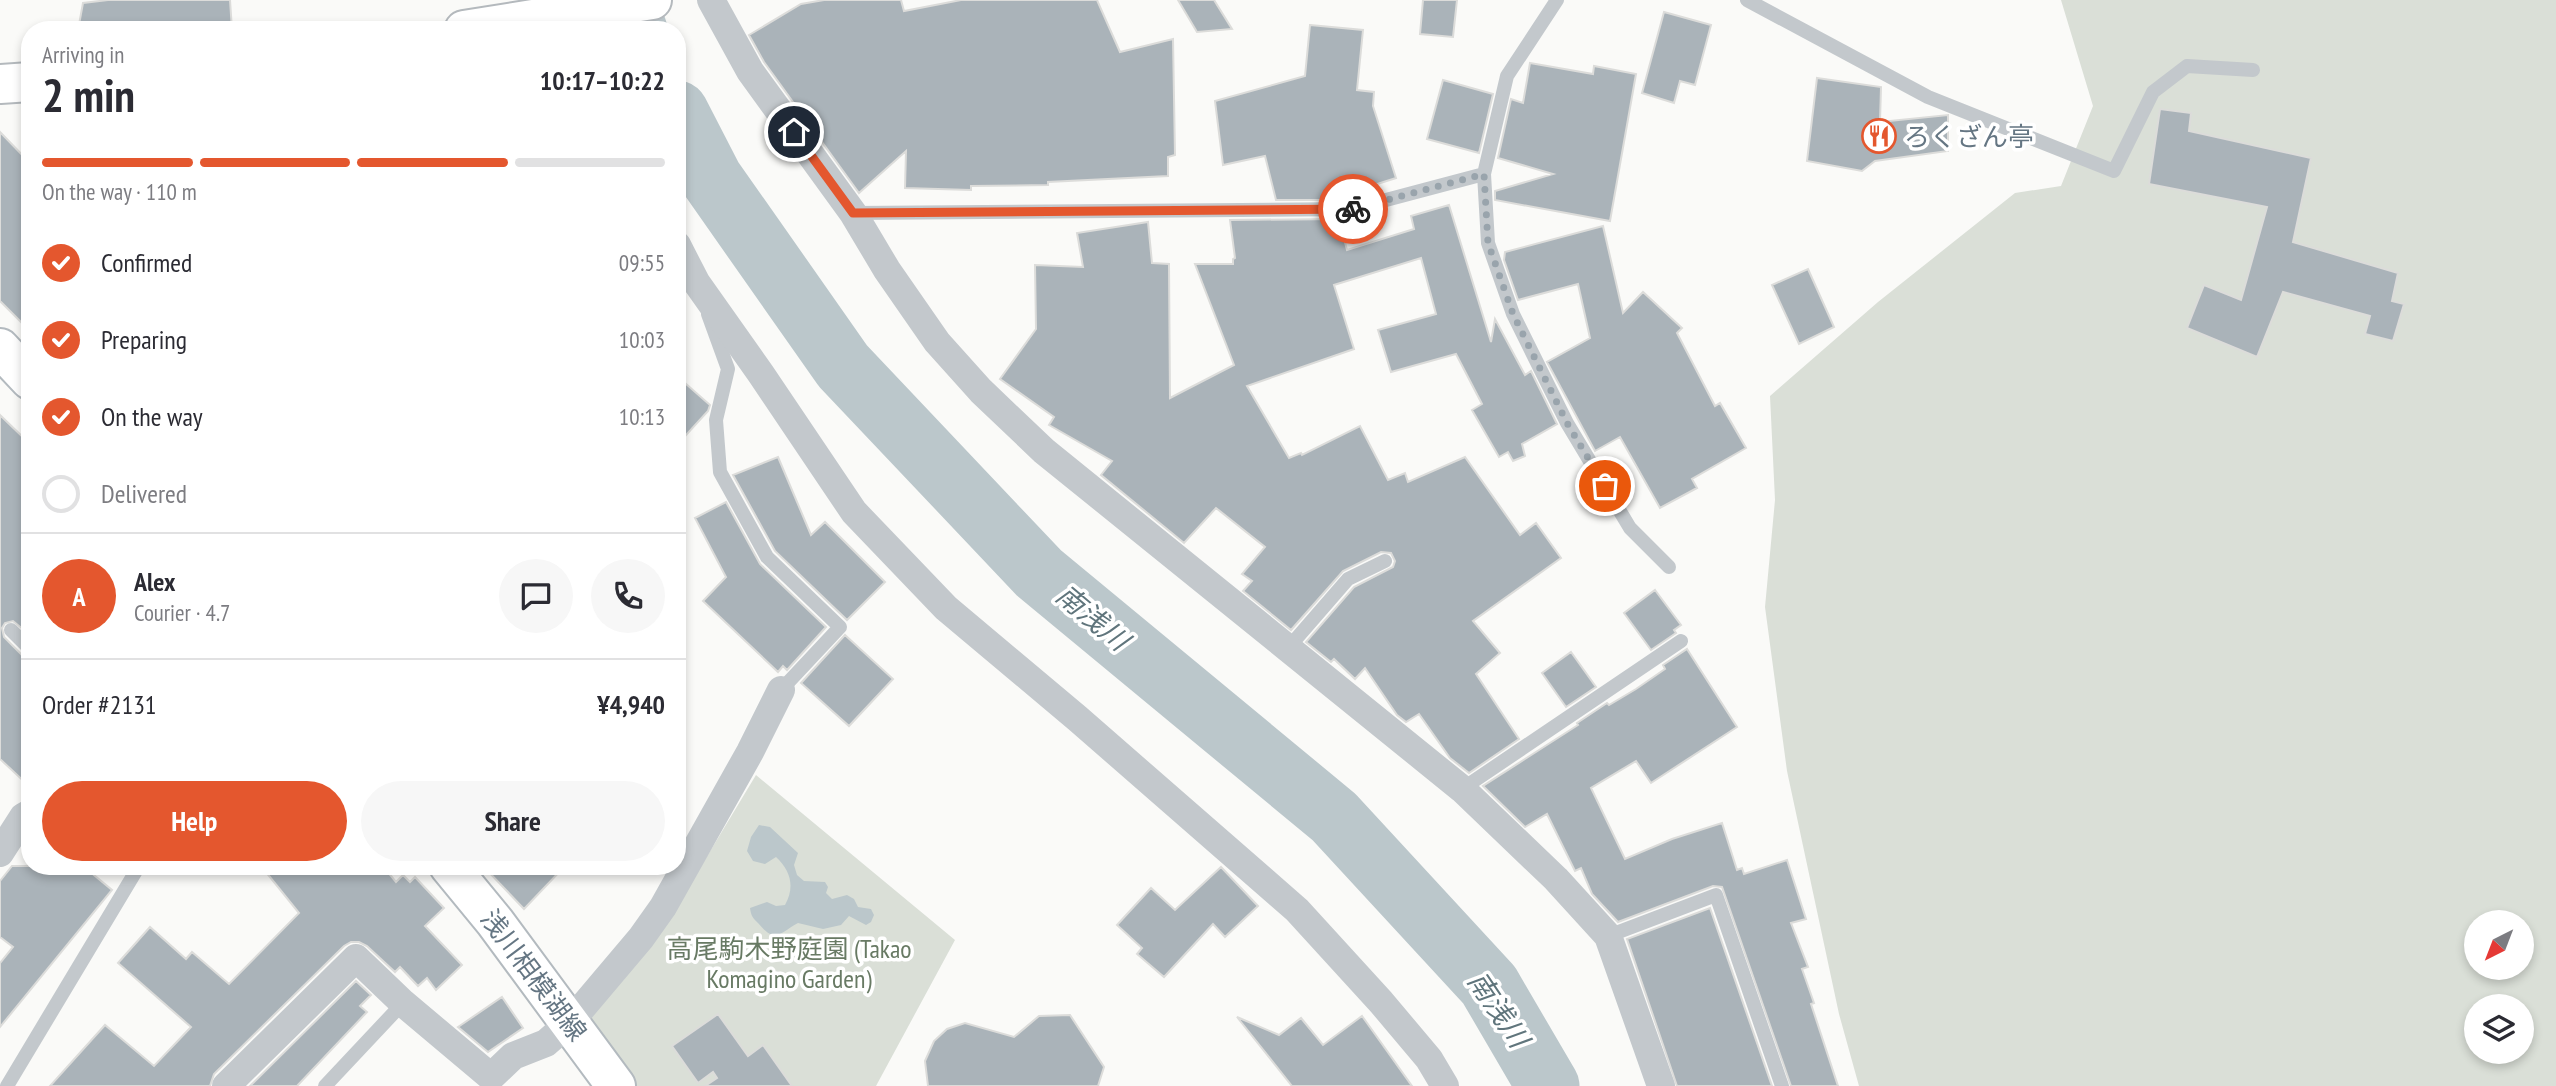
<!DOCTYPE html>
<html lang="en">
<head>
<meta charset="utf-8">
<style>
  :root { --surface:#fff; --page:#f7f7f7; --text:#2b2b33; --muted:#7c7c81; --line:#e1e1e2; --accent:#e4572e }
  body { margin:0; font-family:"PT Sans Narrow","Noto Sans JP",sans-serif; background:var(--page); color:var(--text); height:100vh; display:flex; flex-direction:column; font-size:26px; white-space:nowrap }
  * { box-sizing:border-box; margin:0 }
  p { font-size:23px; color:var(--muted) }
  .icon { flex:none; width:38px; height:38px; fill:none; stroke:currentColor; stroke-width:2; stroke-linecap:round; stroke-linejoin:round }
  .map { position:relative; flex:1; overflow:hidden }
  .details { position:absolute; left:21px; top:21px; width:665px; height:854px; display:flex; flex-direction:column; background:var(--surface); border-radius:28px; box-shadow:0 4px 10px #0003 }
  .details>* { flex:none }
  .needle { width:46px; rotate:222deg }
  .controls { position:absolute; left:2464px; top:910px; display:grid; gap:14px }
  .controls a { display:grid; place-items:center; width:70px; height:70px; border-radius:50%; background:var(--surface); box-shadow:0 4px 10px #0003; font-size:35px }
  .pin { position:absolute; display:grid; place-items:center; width:60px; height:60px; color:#fff; margin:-30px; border:4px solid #fff; border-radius:50%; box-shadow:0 2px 7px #0007 }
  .courier { position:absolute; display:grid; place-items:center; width:70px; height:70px; margin:-35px; border:5px solid #e4572e; border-radius:50%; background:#fff; color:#222; box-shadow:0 2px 9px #0007 }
  .summary em { font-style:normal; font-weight:600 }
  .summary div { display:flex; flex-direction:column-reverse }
  .summary { display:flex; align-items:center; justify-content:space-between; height:119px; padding:0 21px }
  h1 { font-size:46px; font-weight:600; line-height:52px }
  .bar { display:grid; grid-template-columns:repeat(4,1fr); gap:10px 7px; align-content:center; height:84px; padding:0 21px }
  .bar i { height:9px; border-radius:5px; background:var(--line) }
  .bar .selected { background:var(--accent) }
  .bar p { grid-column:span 4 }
  .line { display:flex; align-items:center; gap:18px; padding:0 21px; border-top:2px solid var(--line) }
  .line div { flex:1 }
  .round { display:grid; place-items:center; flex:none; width:74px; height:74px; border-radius:37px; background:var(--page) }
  ol { padding:0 21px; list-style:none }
  li { display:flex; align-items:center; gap:21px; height:77px }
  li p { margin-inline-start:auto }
  li .icon { padding:7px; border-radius:50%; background:var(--accent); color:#fff; stroke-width:4 }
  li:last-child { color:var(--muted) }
  li i { width:38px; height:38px; border:4px solid var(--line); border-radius:50% }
  .action { display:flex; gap:14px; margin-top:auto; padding:14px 21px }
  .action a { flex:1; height:80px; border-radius:42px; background:var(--accent); color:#fff; font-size:28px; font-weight:600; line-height:80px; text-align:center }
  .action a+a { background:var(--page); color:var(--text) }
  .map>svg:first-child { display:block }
  .green { fill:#dadfd7; fill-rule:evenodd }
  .water { fill:#bbc7cb }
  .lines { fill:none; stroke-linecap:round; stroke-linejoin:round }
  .river { stroke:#bbc7cb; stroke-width:63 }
  .building { fill:#aab3b9; stroke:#dcdcda; stroke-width:2 }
  .secondary-casing { stroke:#b3babf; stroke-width:42 }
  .trunk-casing { stroke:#b4b9bd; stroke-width:42 }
  .service { stroke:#c3c8cc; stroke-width:14 }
  .minor { stroke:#c3c8cc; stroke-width:28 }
  .secondary { stroke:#fff; stroke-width:38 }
  .trunk { stroke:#fff; stroke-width:38 }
  .done { stroke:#99a4ac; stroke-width:7; stroke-dasharray:0 12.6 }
  .route { stroke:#e4572e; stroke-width:9 }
  .labels { text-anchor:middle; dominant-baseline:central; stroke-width:7; stroke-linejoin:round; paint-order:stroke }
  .poi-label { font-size:26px; fill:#657683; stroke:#fff; text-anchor:start }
  .park-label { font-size:26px; fill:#687a64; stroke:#fff }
  .street-label { font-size:26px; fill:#657683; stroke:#fff }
  .water-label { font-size:28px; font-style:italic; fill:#60757c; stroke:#fff }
</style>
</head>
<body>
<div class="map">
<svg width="2556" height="1086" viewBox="0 0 2556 1086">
  <rect width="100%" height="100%" fill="#fafaf8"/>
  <!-- green -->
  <path class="green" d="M2061,0H2556V1086H1859L1839,1014L1787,771L1765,607L1775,500L1770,396L1878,302L2015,193L2061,186L2093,106ZM2476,922H2522V968H2476ZM2476,1006H2522V1052H2476Z
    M756,775L955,940L876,1086H635L586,1018L671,916Z"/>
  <!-- water -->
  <path class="water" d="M759,825L770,827L798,853L794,865L797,875L804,881L825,882L828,887L826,893L832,899L847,895L854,899L858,907L871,909L874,915L871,922L866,925L849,916L841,925L823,929L798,923C778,934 776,944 758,923C753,918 751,916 750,908L767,902L776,906L785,905C795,887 791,871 776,857L765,864L753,861L747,851L751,837Z"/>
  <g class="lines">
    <!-- river -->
    <path class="river" d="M623,0L636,30
      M677,112L711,178L843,366L1039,573L1334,817L1489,985L1548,1086"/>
  </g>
  <!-- building -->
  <path class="building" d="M108,0H230L232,30H78L83,3Z
    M824,0H901L904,11L961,0H1097L1120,52L1173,39L1175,155L1168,157V176L1048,182V185L971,186V190L905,188L906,151L859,193L764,62L749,35L801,4Z
    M1178,0H1214L1232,29L1197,32Z
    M1423,0H1457L1453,37L1420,34Z
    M1664,12L1711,25L1695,85L1680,81L1674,103L1642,93Z
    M1310,25L1363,30L1357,90L1374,92L1373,106L1396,178L1333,198L1334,200H1276L1265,156L1223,165L1215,101L1305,76Z
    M1530,63L1593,74L1594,66L1636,74L1610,221L1495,200V191L1553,174L1498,158L1511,99L1523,103Z
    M1817,78L1881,87L1880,122L1948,115V151L1875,161L1862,171L1807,161Z
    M1443,80L1493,94L1479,153L1427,139Z
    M2160,109L2191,113L2189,131L2311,158L2293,242L2398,273L2392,301L2404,304L2393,341L2365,334L2370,316L2283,292L2257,357L2187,328L2204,285L2241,300L2267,207L2149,184Z
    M0,132L30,163V331L0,301Z
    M1449,205L1491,342L1495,319L1525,375L1531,371L1557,424L1522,444L1525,456L1513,461L1508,452L1499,457L1472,410L1482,404L1456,354L1391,372L1378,330L1436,314L1421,258L1334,285L1354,349L1247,386L1289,458L1301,453L1302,455L1360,426L1388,480L1405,473L1408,482L1465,457L1520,535L1536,523L1561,558L1473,621L1500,653L1476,674L1519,739L1469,773L1450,758L1419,714L1406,722L1397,715L1365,668L1355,679L1334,659L1331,662L1306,642L1354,587L1393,567L1395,561L1391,553L1381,552L1343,571L1291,630L1243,591L1252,581L1242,574L1265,547L1216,508L1184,543L1101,475L1112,461L1049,425L1054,417L1000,379L1036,329L1035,265L1083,267L1077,233L1148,222L1152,263L1169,264L1170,398L1234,365L1195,264H1233V259L1235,258L1230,220L1339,219L1347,250L1414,229L1411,216Z
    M1603,226L1623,313L1643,292L1682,328L1677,333L1715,406L1720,403L1746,448L1692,479L1697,488L1660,508L1620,437L1595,451L1547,362L1590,338L1578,284L1518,300L1504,260L1505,252Z
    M1808,269L1834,327L1799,344L1772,285Z
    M677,376L710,405L708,411L677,445Z
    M0,415L30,444V635L13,621L5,623L2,628L4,637L23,656L30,658V787L0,759Z
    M778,457L811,535L825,522L885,582L847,620L775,551L733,475Z
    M726,502L760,564L826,627L787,670L783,666L778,672L703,601L726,577L695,518Z
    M1655,590L1681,625L1674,630L1676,633L1651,650L1624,613Z
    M845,635L893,679L849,726L801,683Z
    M1687,649L1737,727L1651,783L1636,761L1591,788L1625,859L1672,839L1722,823L1737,870L1742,868L1744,874L1787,860L1806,919L1791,923L1808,967L1802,969L1814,1003L1811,1004L1838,1086H1791L1722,887L1713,886L1618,922L1592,894L1581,868L1575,871L1547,814L1525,827L1483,786L1578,725L1577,723L1607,703L1609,705L1636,689L1665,669L1663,665Z
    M1571,652L1596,687L1566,707L1542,673Z
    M12,866H83L112,890L0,1027V963L13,947L0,937V881Z
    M261,866H383L396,882L403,875L410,882L415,877L444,908L425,926L462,965L436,990L427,978L418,986L400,967L395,972L367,946L359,942H351L344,946L214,1074L210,1086H50L105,1025L154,1066L191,1027L118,963L150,927L186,959L192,952L229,984L299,913Z
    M483,866H565L524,909Z
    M1221,867L1258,906L1225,937L1213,924L1164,977L1137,954L1142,948L1117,925L1151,888L1175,910Z
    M1710,908L1772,1086H1677L1627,939Z
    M356,981L371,995L360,1006L367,1012L297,1086H250Z
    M502,997L523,1028L488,1052L458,1027Z
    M718,1014L748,1056L763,1045L792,1086H705L717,1078L713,1072L698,1083L672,1046Z
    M1070,1015L1104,1067L1098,1086H928L925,1061L934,1041L947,1029L965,1023L1014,1037L1039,1016Z
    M1362,1016L1412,1086H1292L1237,1017L1279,1035L1301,1018L1323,1045Z"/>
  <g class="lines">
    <!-- secondary casing -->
    <g class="secondary-casing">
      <path id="secondary" d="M0,348L30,380
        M449,866L495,922L616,1086"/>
    </g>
    <!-- trunk casing -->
    <g class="trunk-casing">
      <path id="trunk" d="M464,30L652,0
        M0,84L30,82"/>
    </g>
    <!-- service -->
    <path class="service" d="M1747,0L1928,97L2114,171L2153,92L2187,66L2253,70
      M1484,174L1488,243L1513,314L1567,423L1630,528L1669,567
      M853,213L1352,209L1484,174L1507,76L1557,0
      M708,314L728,369L716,420L720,472L767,557L840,627L781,690
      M11,630L30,649
      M1289,647L1348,579L1385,561
      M1462,789L1681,641
      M1608,936L1716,895L1782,1086
      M7,1086L139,866
      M325,1086L403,1003"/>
    <!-- minor -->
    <path class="minor" d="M711,0L750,71L853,213L887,270L937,342L981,391L1044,451L1462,789L1556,879L1608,936L1661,1086
      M677,245L696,282L761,374L854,512L946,608L1077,718L1297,910L1381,1002L1429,1059L1445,1086
      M0,853L23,817L30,813
      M226,1086L356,958L403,1003L491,1077L513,1056L546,1043L570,1022L641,938L663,907L750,752L781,690"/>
    <!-- secondary -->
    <use href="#secondary" class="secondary"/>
    <!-- trunk -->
    <use href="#trunk" class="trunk"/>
  </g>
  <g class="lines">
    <!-- done -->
    <path class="done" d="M1353,209L1484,174L1488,243L1513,314L1567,423L1605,486"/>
    <!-- route -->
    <path class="route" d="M794,132L853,213L1353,209"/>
  </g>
  <!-- icons -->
  <defs>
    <g id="restaurant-ring" transform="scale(1.75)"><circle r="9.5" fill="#fff" stroke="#e4572e" stroke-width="1.5"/><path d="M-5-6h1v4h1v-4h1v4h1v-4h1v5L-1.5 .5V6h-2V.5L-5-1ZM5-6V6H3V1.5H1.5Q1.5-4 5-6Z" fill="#e4572e"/></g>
  </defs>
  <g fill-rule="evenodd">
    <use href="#restaurant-ring" x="1879" y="136"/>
  </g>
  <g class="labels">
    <!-- poi labels -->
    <g class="poi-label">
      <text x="1904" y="136">ろくざん亭</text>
    </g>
    <!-- park labels -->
    <g class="park-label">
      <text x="789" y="948">高尾駒木野庭園 (Takao<tspan x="789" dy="30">Komagino Garden)</tspan></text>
    </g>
    <!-- street labels -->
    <g class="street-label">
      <text transform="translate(534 975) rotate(53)">浅川相模湖線</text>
    </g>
    <!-- water labels -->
    <g class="water-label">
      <text transform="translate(1093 617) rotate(40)">南浅川</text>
      <text transform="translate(1499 1009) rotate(56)">南浅川</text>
    </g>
  </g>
</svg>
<div class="controls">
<a><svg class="needle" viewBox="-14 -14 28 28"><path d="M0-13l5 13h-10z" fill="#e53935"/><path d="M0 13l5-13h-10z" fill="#7c7c81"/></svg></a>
<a><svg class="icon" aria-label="layers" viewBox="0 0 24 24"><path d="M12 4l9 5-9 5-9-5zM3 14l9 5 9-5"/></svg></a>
</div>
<div class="pin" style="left:1605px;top:486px;background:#ea580c"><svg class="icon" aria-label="bag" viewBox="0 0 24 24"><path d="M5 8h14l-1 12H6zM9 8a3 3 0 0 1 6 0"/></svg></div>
<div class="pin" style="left:794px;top:132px;background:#1f2937"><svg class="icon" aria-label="home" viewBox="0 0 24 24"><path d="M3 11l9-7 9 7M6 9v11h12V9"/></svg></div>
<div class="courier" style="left:1353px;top:209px"><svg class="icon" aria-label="bike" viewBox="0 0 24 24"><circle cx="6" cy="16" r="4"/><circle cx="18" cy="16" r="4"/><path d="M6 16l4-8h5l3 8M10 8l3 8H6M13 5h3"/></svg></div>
<section class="details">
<div class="summary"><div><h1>2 min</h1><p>Arriving in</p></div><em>10:17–10:22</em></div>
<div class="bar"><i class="selected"></i><i class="selected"></i><i class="selected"></i><i></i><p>On the way · 110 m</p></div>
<ol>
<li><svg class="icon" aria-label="check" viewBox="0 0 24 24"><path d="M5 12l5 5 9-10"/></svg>Confirmed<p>09:55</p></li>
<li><svg class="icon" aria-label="check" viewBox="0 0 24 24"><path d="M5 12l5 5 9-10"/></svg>Preparing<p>10:03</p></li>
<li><svg class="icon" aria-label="check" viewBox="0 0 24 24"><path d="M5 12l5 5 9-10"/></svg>On the way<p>10:13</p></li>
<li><i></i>Delivered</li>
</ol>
<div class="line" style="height:126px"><b class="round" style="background:var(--accent);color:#fff">A</b><div><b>Alex</b><p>Courier · 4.7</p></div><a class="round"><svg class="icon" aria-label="chat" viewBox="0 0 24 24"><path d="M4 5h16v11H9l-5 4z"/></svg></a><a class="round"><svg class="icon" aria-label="phone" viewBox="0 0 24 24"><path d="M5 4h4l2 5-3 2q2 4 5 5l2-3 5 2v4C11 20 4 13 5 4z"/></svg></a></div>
<div class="line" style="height:91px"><div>Order #2131</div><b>¥4,940</b></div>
<div class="action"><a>Help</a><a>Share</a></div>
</section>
</div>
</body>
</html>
